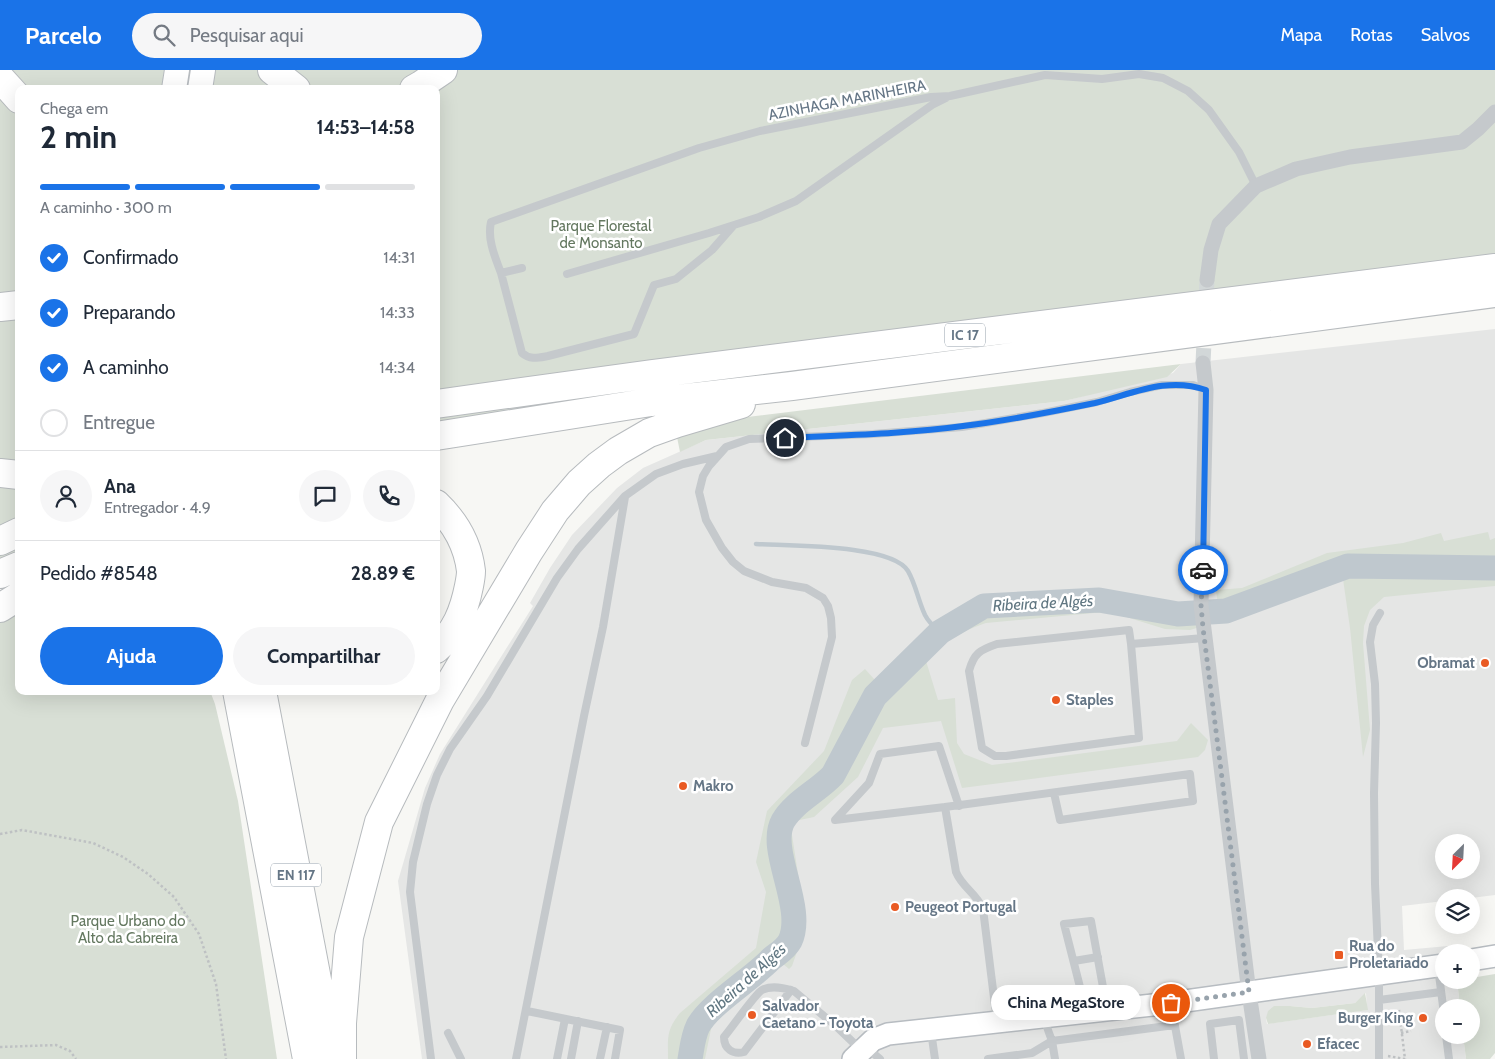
<!DOCTYPE html>
<html lang="pt">
<head>
<meta charset="utf-8">
<style>
  :root { --surface:#fff; --page:#f6f6f7; --text:#1f2937; --muted:#747a83; --line:#e0e1e3; --accent:#1a73e8 }
  body { margin:0; font-family:Cabin,sans-serif; background:var(--page); color:var(--text); height:100vh; display:flex; flex-direction:column; font-size:19px; white-space:nowrap }
  * { box-sizing:border-box; margin:0 }
  p { font-size:16px; color:var(--muted) }
  .icon { flex:none; width:28px; height:28px; fill:none; stroke:currentColor; stroke-width:2; stroke-linecap:round; stroke-linejoin:round }
  .map { position:relative; flex:1; overflow:hidden }
  .sheet { position:absolute; left:15px; top:15px; width:425px; height:610px; display:flex; flex-direction:column; background:var(--surface); border-radius:10px; box-shadow:0 5px 20px #0002 }
  .sheet>* { flex:none }
  .needle { width:32px; rotate:204deg }
  .controls { position:absolute; left:1435px; top:764px; display:grid; gap:10px }
  .controls a { display:grid; place-items:center; width:45px; height:45px; border-radius:50%; background:var(--surface); box-shadow:0 5px 20px #0002; font-size:25px }
  .pin { position:absolute; display:grid; place-items:center; width:42px; height:42px; color:#fff; margin:-21px; border:2px solid #fff; border-radius:50%; box-shadow:0 1px 5px #0007 }
  .courier { position:absolute; display:grid; place-items:center; width:50px; height:50px; margin:-25px; border:4px solid #1a73e8; border-radius:50%; background:#fff; color:#222; box-shadow:0 1px 6px #0007 }
  .bubble { position:absolute; height:35px; border-radius:18px; background:var(--surface); box-shadow:0 5px 20px #0002; font-size:16px; font-weight:700; line-height:35px; text-align:center }
  .head em { font-style:normal; font-weight:700 }
  .head div { display:flex; flex-direction:column-reverse }
  .head { display:flex; align-items:center; justify-content:space-between; height:85px; padding:0 25px }
  h1 { font-size:32px; font-weight:700; line-height:38px }
  .bar { display:grid; grid-template-columns:repeat(4,1fr); gap:8px 5px; align-content:center; height:60px; padding:0 25px }
  .bar i { height:6px; border-radius:4px; background:var(--line) }
  .bar .active { background:var(--accent) }
  .bar p { grid-column:span 4 }
  .line { display:flex; align-items:center; gap:12px; padding:0 25px; border-top:1px solid var(--line) }
  .line div { flex:1 }
  .round { display:grid; place-items:center; flex:none; width:52px; height:52px; border-radius:26px; background:var(--page) }
  ol { padding:0 25px; list-style:none }
  li { display:flex; align-items:center; gap:15px; height:55px }
  li p { margin-inline-start:auto }
  li .icon { padding:5px; border-radius:50%; background:var(--accent); color:#fff; stroke-width:4 }
  li:last-child { color:var(--muted) }
  li i { width:28px; height:28px; border:2px solid var(--line); border-radius:50% }
  .primary-button { display:flex; gap:10px; margin-top:auto; padding:10px 25px }
  .primary-button a { flex:1; height:58px; border-radius:30px; background:var(--accent); color:#fff; font-size:20px; font-weight:700; line-height:58px; text-align:center }
  .primary-button a+a { background:var(--page); color:var(--text) }
  header { display:flex; align-items:center; gap:30px; box-sizing:border-box; height:70px; padding:0 25px; background:var(--accent); color:#fff }
  header strong { font-size:24px }
  nav { display:flex; gap:28px; margin-inline-start:auto; font-size:18px }
  .search { width:350px; height:45px; background:var(--page); display:flex; align-items:center; gap:12px; box-sizing:border-box; padding:0 18px; border-radius:28px; color:var(--muted); font-size:19px }
  .map>svg:first-child { display:block }
  .built { fill:#e5e6e5; fill-rule:evenodd }
  .green { fill:#d8dfd5 }
  .lines { fill:none; stroke-linecap:round; stroke-linejoin:round }
  .stream { stroke:#bfc8ce; stroke-width:4.5 }
  .river { stroke:#bfc8ce; stroke-width:25 }
  .street-tunnel { stroke:#d2d7d8; stroke-width:15; stroke-dasharray:15 8; stroke-linecap:butt }
  .secondary-casing { stroke:#b7bcc1; stroke-width:24 }
  .primary-casing { stroke:#b8bcc0; stroke-width:26 }
  .highway-casing { stroke:#b7bbbe; stroke-width:30 }
  .path { stroke:#bec1c3; stroke-width:2.5; stroke-dasharray:2.5 2.5; stroke-linecap:butt }
  .lane { stroke:#c5c9cc; stroke-width:8 }
  .street { stroke:#c5c9cc; stroke-width:15 }
  .secondary { stroke:#fff; stroke-width:21 }
  .primary { stroke:#fff; stroke-width:24 }
  .highway { stroke:#fff; stroke-width:28 }
  .done { stroke:#98a3ac; stroke-width:5; stroke-dasharray:0 9 }
  .route { stroke:#1a73e8; stroke-width:6 }
  .poi-dot { fill:#e95a23; stroke:#fff; stroke-width:2 }
  .labels { text-anchor:middle; dominant-baseline:central; stroke-width:5; stroke-linejoin:round; paint-order:stroke }
  .shield { fill:#fff; stroke:#939faa; stroke-width:1 }
  .shield-label { font-size:14px; font-weight:bold; fill:#657686 }
  .street-label { font-size:15px; fill:#657686; stroke:#fff }
  .park-label { font-size:15px; fill:#647860; stroke:#fff }
  .poi-label { font-size:15px; font-weight:bold; fill:#657686; stroke:#fff; text-anchor:start }
  .water-label { font-size:16px; font-style:italic; fill:#617782; stroke:#fff }
</style>
</head>
<body>
<header>
<strong>Parcelo</strong>
<div class="search"><svg class="icon" aria-label="search" viewBox="0 0 24 24"><circle cx="10" cy="10" r="6"/><path d="M15 15l6 6"/></svg>Pesquisar aqui</div>
<nav><a>Mapa</a><a>Rotas</a><a>Salvos</a></nav>
</header>
<div class="map">
<svg width="1495" height="989" viewBox="0 0 1495 989">
  <rect width="100%" height="100%" fill="#f7f7f4"/>
  <!-- built -->
  <path class="built" d="M1495,259V825L1471,828H1444V831L1402,836L1404,880L1459,875V882H1444V910H1457L1460,937L1444,938V965H1463L1466,989H422L398,811L425,718L440,684L533,536L530,533L550,498L572,465L617,418L643,398L706,370L1064,331L1173,303L1181,294ZM1444,772H1471V800H1444ZM1366,923L1367,940L1267,954L1266,948L1290,936L1312,938L1355,933Z"/>
  <!-- green -->
  <path class="green" d="M0,0H1495V213L436,354V19H19V483L0,491Z
    M1181,294L1167,307L1064,331L706,370L680,382L676,362L731,349Z
    M1488,462L1490,470L1495,468V516L1384,527L1370,540L1364,556L1363,573L1370,660L1363,687L1350,558L1343,509L1254,542L1252,539L1220,551L1190,560L1165,559L1123,546L1105,542L986,553C967,559 936,574 926,591L938,630L955,628L957,673L964,684L992,695L1177,671L1191,653L1208,670L1205,680L1198,687L962,718L941,651L883,658L858,707L814,747L790,752L806,856L792,896L789,899L782,893L761,913L722,942L711,959L705,989H668C668,968 666,960 680,943L756,878L766,822L756,792L767,741L824,681L852,610L865,599L875,610L929,565L926,562L983,526L1108,522L1192,540L1218,537L1216,520L1242,518L1327,483L1403,473L1441,463L1444,471Z
    M19,541V621H210L215,634L238,731L277,989H0V553Z
    M1495,904V983L1490,989H1466L1463,965H1471V938L1460,937L1457,910H1471V908Z
    M1365,923L1368,940L1268,954L1266,948L1268,941L1274,936H1290L1312,938L1355,933Z"/>
  <g class="lines">
    <!-- stream -->
    <path class="stream" d="M756,474C788,476 892,474 908,501C916,515 918,530 925,545C928,551 934,557 940,562"/>
    <!-- river -->
    <path class="river" d="M690,989C692,978 693,966 698,956C710,934 752,909 771,889C778,883 785,880 790,871C806,837 767,780 783,751C794,732 818,721 833,705L875,626L940,562L984,536L1099,530L1178,544L1226,541L1348,496L1495,498"/>
    <!-- street-tunnel -->
    <path class="street-tunnel" d="M1203,293L1207,210"/>
    <!-- secondary casing -->
    <g class="secondary-casing">
      <path id="secondary" d="M1471,890L1495,886
        M853,989L873,970L888,964L1171,933L1444,895"/>
    </g>
    <!-- primary casing -->
    <g class="primary-casing">
      <path id="primary" d="M174,19L177,0
        M200,19L203,0"/>
    </g>
    <!-- highway casing -->
    <g class="highway-casing">
      <path id="highway" d="M272,0L296,19
        M0,8L19,29
        M414,19L421,15L443,0
        M0,237L19,235
        M436,334L652,304L1495,198
        M436,366L651,332L792,316L1495,223
        M0,403L19,405
        M436,434C455,452 468,475 471,501C471,506 470,511 469,516C464,541 456,562 436,579
        M0,471L19,462
        M0,504L19,496
        M0,538L19,526
        M237,621L307,989
        M262,621L331,983
        M342,989V953L349,867L379,752L440,630L529,481L555,441L579,413L599,395L618,381L649,363L677,353L741,334"/>
    </g>
    <!-- path -->
    <path class="path" d="M0,764L22,760L93,773L123,787L148,804L174,827L199,864L216,914L226,989
      M1401,963L1411,961
      M0,977L56,975L70,981L76,989
      M1388,986L1405,989L1399,940"/>
    <!-- lane -->
    <path class="lane" d="M522,198L501,203C495,187 487,169 491,152L699,78L760,61L931,27L950,26L1045,5L1102,9L1139,4L1163,8L1188,21L1209,40L1239,82L1256,116
      M501,203L522,283C530,290 537,288 548,286L634,264L654,215L676,209L712,180L733,156
      M567,204L709,163L759,147L796,131L932,35L946,28
      M1131,574L1129,560L997,574C980,580 974,583 969,601L982,678L995,686H1006L1139,668L1131,574L1204,568
      M805,673L832,567L831,548L828,536L823,528L806,518L772,512L744,501L733,492L722,478L706,450L699,422L703,406L709,396L726,377L749,369L873,364L962,357L1043,343L1097,332L1130,322L1162,315H1193L1206,320
      M945,737L835,750L869,713L880,684L939,676L959,736
      M1074,891L1098,887
      M1438,897L1444,944
      M791,920L744,982C733,985 724,979 724,967C731,959 755,924 762,920C772,915 784,918 794,921L837,957L861,980
      M1081,921L1064,854L1091,851L1107,939
      M1379,930L1441,922
      M1171,934L1181,989
      M527,941L620,960L615,989
      M1044,949L1052,971L1055,989
      M997,952L983,839C977,824 962,817 956,802L945,737L1190,704L1193,731L1060,750L1054,723
      M931,961L935,989
      M448,963L461,989
      M1446,965L1449,989
      M866,977L880,989
      M431,989L410,822L413,792L427,734L437,705L450,679L487,626L557,508L578,479L625,426L656,404L683,394L717,386
      M516,989L584,646L603,557L625,427
      M557,989L565,949
      M571,989L578,951
      M600,989L607,957
      M988,989L1032,983L1052,971L1175,955
      M1214,989L1210,954L1239,950L1244,989
      M1379,989V904L1375,814L1374,723L1376,653L1375,614L1370,572L1373,555L1380,543"/>
    <!-- street -->
    <path class="street" d="M1207,210L1211,180L1219,154L1256,116L1296,99L1350,87L1462,72L1478,59L1495,42
      M1203,293L1206,320L1201,535L1249,923L1259,989"/>
    <!-- secondary -->
    <use href="#secondary" class="secondary"/>
    <!-- primary -->
    <use href="#primary" class="primary"/>
    <!-- highway -->
    <use href="#highway" class="highway"/>
  </g>
  <g class="lines">
    <!-- done -->
    <path class="done" d="M1171,933L1249,922L1203,558L1201,535L1203,500"/>
    <!-- route -->
    <path class="route" d="M785,368C844,365 904,364 963,356C1007,351 1051,342 1095,333C1132,324 1167,306 1206,320L1203,500"/>
  </g>
  <!-- markers -->
  <g class="poi-dot">
    <circle cx="1485" cy="593" r="5"/>
    <circle cx="1056" cy="630" r="5"/>
    <circle cx="683" cy="716" r="5"/>
    <circle cx="895" cy="837" r="5"/>
    <rect x="1334" y="880" width="10" height="10" rx="2.5"/>
    <circle cx="752" cy="945" r="5"/>
    <circle cx="1423" cy="948" r="5"/>
    <circle cx="1307" cy="974" r="5"/>
  </g>
  <g class="labels">
    <!-- shield labels -->
    <g class="shield">
      <rect x="945" y="253.5" width="40" height="23" rx="4"/>
      <rect x="271" y="793.5" width="50" height="23" rx="4"/>
    </g>
    <g class="shield-label">
      <text x="965" y="265">IC 17</text>
      <text x="296" y="805">EN 117</text>
    </g>
    <!-- street labels -->
    <g class="street-label">
      <text transform="translate(847 30) rotate(-11)">AZINHAGA MARINHEIRA</text>
    </g>
    <!-- park labels -->
    <g class="park-label">
      <text x="601" y="156">Parque Florestal<tspan x="601" dy="17">de Monsanto</tspan></text>
      <text x="128" y="851">Parque Urbano do<tspan x="128" dy="17">Alto da Cabreira</tspan></text>
    </g>
    <!-- poi labels -->
    <g class="poi-label">
      <text x="1475" y="593" text-anchor="end">Obramat</text>
      <text x="1066" y="630">Staples</text>
      <text x="693" y="716">Makro</text>
      <text x="905" y="837">Peugeot Portugal</text>
      <text x="1349" y="876">Rua do<tspan x="1349" dy="17">Proletariado</tspan></text>
      <text x="762" y="936">Salvador<tspan x="762" dy="17">Caetano - Toyota</tspan></text>
      <text x="1413" y="948" text-anchor="end">Burger King</text>
      <text x="1317" y="974">Efacec</text>
    </g>
    <!-- water labels -->
    <g class="water-label">
      <text transform="translate(1043 533) rotate(-3)">Ribeira de Algés</text>
      <text transform="translate(746 910) rotate(-42)">Ribeira de Algés</text>
    </g>
  </g>
</svg>
<div class="controls">
<a><svg class="needle" viewBox="-14 -14 28 28"><path d="M0-13l5 13h-10z" fill="#e53935"/><path d="M0 13l5-13h-10z" fill="#747a83"/></svg></a>
<a><svg class="icon" aria-label="layers" viewBox="0 0 24 24"><path d="M12 4l9 5-9 5-9-5zM3 14l9 5 9-5"/></svg></a>
<a>+</a>
<a>−</a>
</div>
<div class="pin" style="left:1171px;top:933px;background:#ea580c"><svg class="icon" aria-label="bag" viewBox="0 0 24 24"><path d="M5 8h14l-1 12H6zM9 8a3 3 0 0 1 6 0"/></svg></div>
<div class="pin" style="left:785px;top:368px;background:#1f2937"><svg class="icon" aria-label="home" viewBox="0 0 24 24"><path d="M3 11l9-7 9 7M6 9v11h12V9"/></svg></div>
<div class="courier" style="left:1203px;top:500px"><svg class="icon" aria-label="car" viewBox="0 0 24 24"><path d="M5 17H2v-5l4-1 3-4h7l3 4 3 1v5h-3M9 17h6M6 11h13"/><circle cx="7" cy="17" r="2"/><circle cx="17" cy="17" r="2"/></svg></div>
<div class="bubble" style="left:991px;top:915px;width:150px">China MegaStore</div>
<section class="sheet">
<div class="head"><div><h1>2 min</h1><p>Chega em</p></div><em>14:53–14:58</em></div>
<div class="bar"><i class="active"></i><i class="active"></i><i class="active"></i><i></i><p>A caminho · 300 m</p></div>
<ol>
<li><svg class="icon" aria-label="check" viewBox="0 0 24 24"><path d="M5 12l5 5 9-10"/></svg>Confirmado<p>14:31</p></li>
<li><svg class="icon" aria-label="check" viewBox="0 0 24 24"><path d="M5 12l5 5 9-10"/></svg>Preparando<p>14:33</p></li>
<li><svg class="icon" aria-label="check" viewBox="0 0 24 24"><path d="M5 12l5 5 9-10"/></svg>A caminho<p>14:34</p></li>
<li><i></i>Entregue</li>
</ol>
<div class="line" style="height:90px"><a class="round"><svg class="icon" aria-label="person" viewBox="0 0 24 24"><circle cx="12" cy="8" r="4"/><path d="M4 21q1-7 8-7t8 7"/></svg></a><div><b>Ana</b><p>Entregador · 4.9</p></div><a class="round"><svg class="icon" aria-label="chat" viewBox="0 0 24 24"><path d="M4 5h16v11H9l-5 4z"/></svg></a><a class="round"><svg class="icon" aria-label="phone" viewBox="0 0 24 24"><path d="M5 4h4l2 5-3 2q2 4 5 5l2-3 5 2v4C11 20 4 13 5 4z"/></svg></a></div>
<div class="line" style="height:65px"><div>Pedido #8548</div><b>28.89 €</b></div>
<div class="primary-button"><a>Ajuda</a><a>Compartilhar</a></div>
</section>
</div>
</body>
</html>
